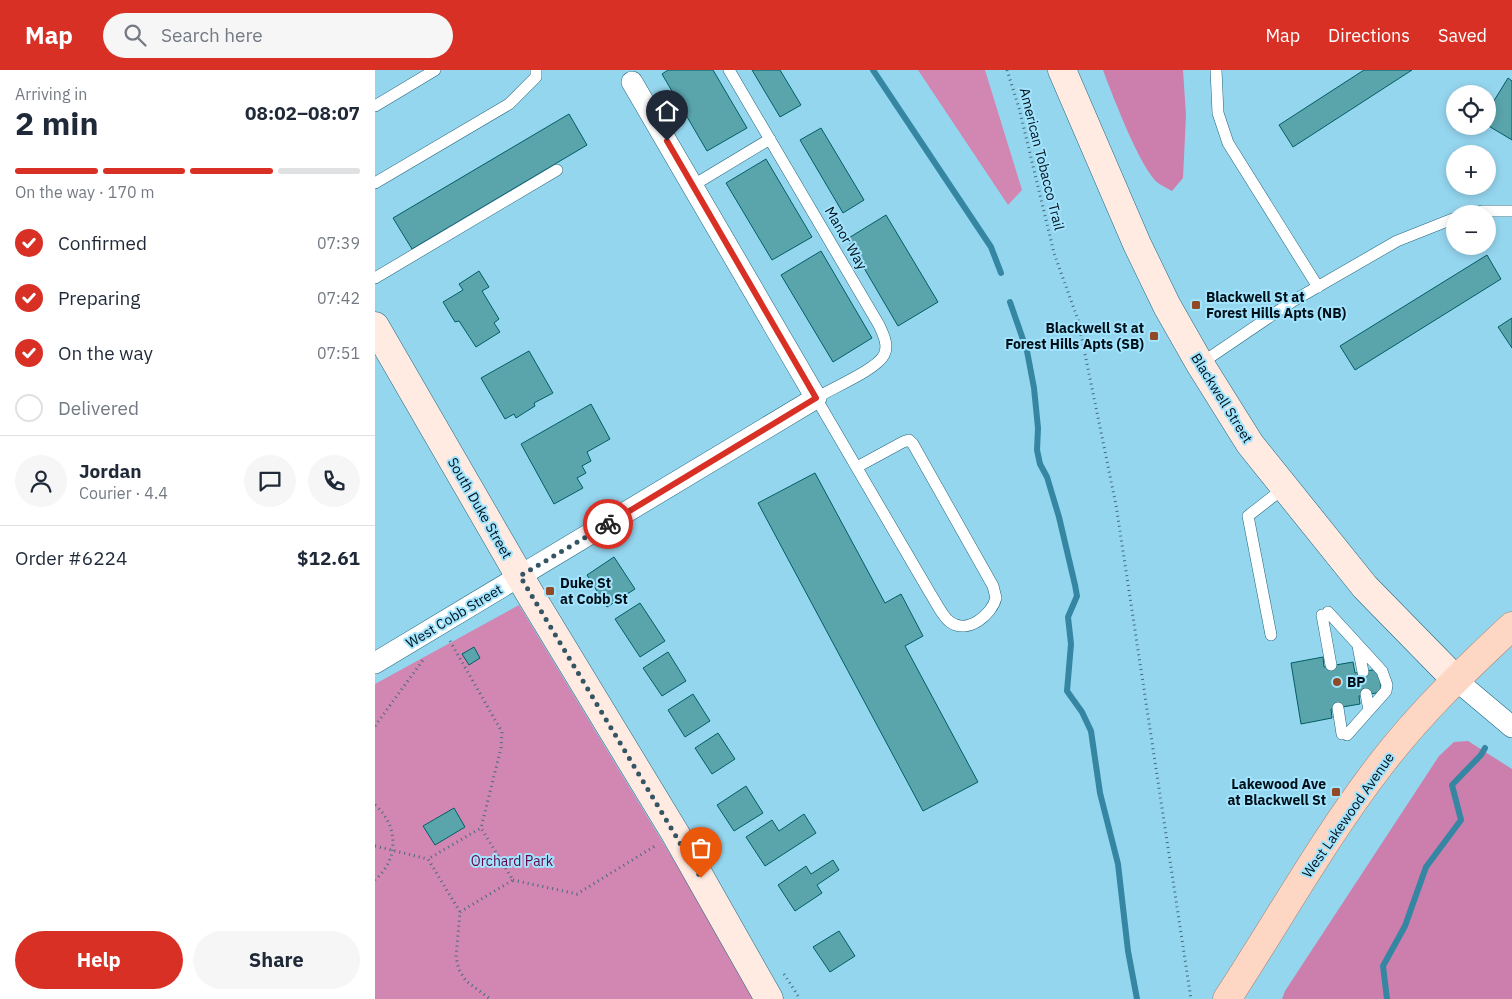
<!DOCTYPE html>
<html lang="en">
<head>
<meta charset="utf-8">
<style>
  :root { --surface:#fff; --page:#f6f6f7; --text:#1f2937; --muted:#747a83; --line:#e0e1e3; --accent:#d93025 }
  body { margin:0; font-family:"IBM Plex Sans",sans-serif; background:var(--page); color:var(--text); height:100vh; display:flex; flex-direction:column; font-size:19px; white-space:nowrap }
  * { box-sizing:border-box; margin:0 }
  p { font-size:16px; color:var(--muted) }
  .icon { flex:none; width:28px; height:28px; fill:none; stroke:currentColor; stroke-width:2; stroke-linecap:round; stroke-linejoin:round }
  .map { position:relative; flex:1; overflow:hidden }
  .side { display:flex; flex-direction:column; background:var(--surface); width:375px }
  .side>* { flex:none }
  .tools { position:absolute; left:1071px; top:15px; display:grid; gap:10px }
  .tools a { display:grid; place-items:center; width:50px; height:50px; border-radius:50%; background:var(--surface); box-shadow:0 2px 8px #0003; font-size:25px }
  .pin { position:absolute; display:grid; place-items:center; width:42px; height:42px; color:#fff; margin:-51px -21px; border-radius:50% 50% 50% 0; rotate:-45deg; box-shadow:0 0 5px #0007 }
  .pin .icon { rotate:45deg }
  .courier { position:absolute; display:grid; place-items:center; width:50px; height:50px; margin:-25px; border:4px solid #d93025; border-radius:50%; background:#fff; color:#222; box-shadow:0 1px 6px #0007 }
  .overview em { font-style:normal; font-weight:800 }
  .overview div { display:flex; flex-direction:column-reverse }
  .overview { display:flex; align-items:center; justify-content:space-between; height:85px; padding:0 15px }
  h1 { font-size:32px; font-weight:800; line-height:38px }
  .bar { display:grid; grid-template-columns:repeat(4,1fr); gap:8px 5px; align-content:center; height:60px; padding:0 15px }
  .bar i { height:6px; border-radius:4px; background:var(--line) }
  .bar .selected { background:var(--accent) }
  .bar p { grid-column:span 4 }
  .line { display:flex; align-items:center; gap:12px; padding:0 15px; border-top:1px solid var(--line) }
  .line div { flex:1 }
  .round { display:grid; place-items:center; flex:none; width:52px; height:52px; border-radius:26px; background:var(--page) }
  ol { padding:0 15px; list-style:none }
  li { display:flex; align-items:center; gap:15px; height:55px }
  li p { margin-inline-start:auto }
  li .icon { padding:5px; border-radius:50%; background:var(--accent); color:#fff; stroke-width:4 }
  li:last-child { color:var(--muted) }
  li i { width:28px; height:28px; border:2px solid var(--line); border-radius:50% }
  .button { display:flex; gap:10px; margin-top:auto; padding:10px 15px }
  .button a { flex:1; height:58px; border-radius:30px; background:var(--accent); color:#fff; font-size:20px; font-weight:800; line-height:58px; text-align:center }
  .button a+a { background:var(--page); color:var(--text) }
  header { display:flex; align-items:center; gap:30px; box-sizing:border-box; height:70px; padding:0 25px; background:var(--accent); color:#fff }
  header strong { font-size:24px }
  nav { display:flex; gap:28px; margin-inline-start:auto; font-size:18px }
  .search { width:350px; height:45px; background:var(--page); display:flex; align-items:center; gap:12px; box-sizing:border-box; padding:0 18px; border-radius:28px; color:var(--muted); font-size:19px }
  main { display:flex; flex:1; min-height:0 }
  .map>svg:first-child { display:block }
  .green { fill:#d187b2 }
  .forest { fill:#cc7fac }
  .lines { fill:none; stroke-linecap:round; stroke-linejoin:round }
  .stream { stroke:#3586a2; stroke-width:6 }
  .building { fill:#5aa4ac; stroke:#015e65 }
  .lane-casing { stroke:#25677e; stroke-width:12 }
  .street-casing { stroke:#25677e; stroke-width:22 }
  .secondary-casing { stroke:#25677e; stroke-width:29 }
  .primary-casing { stroke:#a57f6e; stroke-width:29 }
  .path { stroke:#446b7b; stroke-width:3; stroke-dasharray:1 4; stroke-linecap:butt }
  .lane { stroke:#fff; stroke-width:11 }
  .street { stroke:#fff; stroke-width:21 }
  .secondary { stroke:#ffebe2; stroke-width:28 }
  .primary { stroke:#fed6c4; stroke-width:28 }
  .done { stroke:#345563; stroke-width:5; stroke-dasharray:0 9 }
  .route { stroke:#d93025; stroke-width:6 }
  .poi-dot { fill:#914926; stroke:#a2e3fd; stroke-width:2 }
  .labels { text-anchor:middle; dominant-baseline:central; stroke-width:4; stroke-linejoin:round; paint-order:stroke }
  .street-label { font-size:14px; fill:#001018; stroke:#a2e3fd }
  .poi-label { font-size:14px; font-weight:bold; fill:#001018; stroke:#a2e3fd; text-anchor:start }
  .park-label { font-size:14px; fill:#650449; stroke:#a2e3fd }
</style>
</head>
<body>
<header>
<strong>Map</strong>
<div class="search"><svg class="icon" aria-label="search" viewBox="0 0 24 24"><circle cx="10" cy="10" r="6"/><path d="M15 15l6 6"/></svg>Search here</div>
<nav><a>Map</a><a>Directions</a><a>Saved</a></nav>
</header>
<main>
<section class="side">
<div class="overview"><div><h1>2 min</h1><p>Arriving in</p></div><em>08:02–08:07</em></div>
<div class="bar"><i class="selected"></i><i class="selected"></i><i class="selected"></i><i></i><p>On the way · 170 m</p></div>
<ol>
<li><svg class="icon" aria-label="check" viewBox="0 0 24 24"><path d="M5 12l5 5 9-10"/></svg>Confirmed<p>07:39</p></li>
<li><svg class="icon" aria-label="check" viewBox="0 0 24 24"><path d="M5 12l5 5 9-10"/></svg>Preparing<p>07:42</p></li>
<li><svg class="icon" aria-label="check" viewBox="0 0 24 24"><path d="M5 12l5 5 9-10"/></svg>On the way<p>07:51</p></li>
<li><i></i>Delivered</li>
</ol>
<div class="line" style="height:90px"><a class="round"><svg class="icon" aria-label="person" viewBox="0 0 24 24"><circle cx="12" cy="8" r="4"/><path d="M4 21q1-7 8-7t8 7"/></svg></a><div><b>Jordan</b><p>Courier · 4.4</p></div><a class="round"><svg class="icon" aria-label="chat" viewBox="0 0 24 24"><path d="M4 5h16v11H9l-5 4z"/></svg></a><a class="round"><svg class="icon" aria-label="phone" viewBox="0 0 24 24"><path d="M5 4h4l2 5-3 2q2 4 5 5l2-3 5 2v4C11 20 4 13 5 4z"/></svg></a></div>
<div class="line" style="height:65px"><div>Order #6224</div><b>$12.61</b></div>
<div class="button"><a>Help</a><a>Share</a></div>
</section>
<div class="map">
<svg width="1137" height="929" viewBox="0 0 1137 929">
  <rect width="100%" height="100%" fill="#95d6ef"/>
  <!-- green -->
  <path class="green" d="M543,0H610L647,120L633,135Z
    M144,535L338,855L378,929H0V614Z"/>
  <!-- forest -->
  <path class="forest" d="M728,0H808L811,45L808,108L797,121C792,118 787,116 783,113C765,98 737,24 728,0Z
    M1093,671L1137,699V929H907L910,921L1064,686L1079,672Z"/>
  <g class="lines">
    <!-- stream -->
    <path class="stream" d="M498,0L616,177L626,203
      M635,232L652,281L659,318L663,358L662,380L665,394L672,407L684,447L700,515L702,526L693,547L696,574L692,621L707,642L716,661L725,723L743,794L753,881L762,929
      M1012,929L1008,896L1030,856L1051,797L1086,750L1077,715L1106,685L1110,678"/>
  </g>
  <!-- building -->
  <path class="building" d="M293,0H338L372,58L332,81L287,4Z
    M377,0H405L426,35L405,47Z
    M989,0H1037L918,77L904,55Z
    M1133,8L1137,11V70L1112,55V42Z
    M194,44L212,75L37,179L18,148Z
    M446,58L489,130L468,143L425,70Z
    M391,89L437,167L397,190L351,113Z
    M511,145L563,232L523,256L472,169Z
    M446,181L497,268L458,292L406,205Z
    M1112,185L1126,209L980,300L965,276Z
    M104,201L114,217L107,221L124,249L119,253L125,262L101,277L84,251L80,252L68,232L88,220L84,214Z
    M1137,248V278L1123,257Z
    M154,281L178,323L159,333L160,336L141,348L139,344L130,349L106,308Z
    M216,334L235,369L212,382L216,391L207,396L211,403L202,408L208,418L179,434L146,374Z
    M440,403L510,533L526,524L548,566L530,576L603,712L548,741L383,433Z
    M239,487L260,519L232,537L212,505Z
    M265,533L290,571L265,587L240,549Z
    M99,577L105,588L94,595L87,584Z
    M293,582L311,611L287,626L268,598Z
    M948,587L949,597L978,592L980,603L1003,599L1007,622L984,626L985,634L956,639L957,648L926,654L916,593Z
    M318,624L335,651L310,667L293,640Z
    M343,663L360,689L337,704L320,678Z
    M371,716L388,743L359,761L342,735Z
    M79,738L90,757L60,775L48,756Z
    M429,744L441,763L390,796L371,767L397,750L404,761Z
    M458,790L464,800L442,815L447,823L420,841L403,815L431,796L436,804Z
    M464,861L480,886L455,902L438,877Z"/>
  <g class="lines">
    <!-- lane casing -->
    <g class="lane-casing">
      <path id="lane" d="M354,0L504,255C508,264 514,275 509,285C501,300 457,318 441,328L555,523C561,532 567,546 575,552C593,565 617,544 621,528L618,516L538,374L534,370L528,372L482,397
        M841,0L843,43L853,73L943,217
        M0,36L60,0
        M0,113L134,34L161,7V0
        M317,116L395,69
        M1096,144L1107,141H1137
        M0,208L182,100
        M825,294L918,231L1022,171L1080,148
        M953,542L1007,601L1012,615L1011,621L972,665
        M947,545L956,595
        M896,565L873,446L909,418
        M983,576L988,602
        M991,624L994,640
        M963,638L967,664"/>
    </g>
    <!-- street casing -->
    <g class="street-casing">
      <path id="street" d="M0,593L441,328L257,12
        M1080,609L1137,657"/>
    </g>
    <!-- secondary casing -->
    <g class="secondary-casing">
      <path id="secondary" d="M687,0L762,174L792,236L825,294L875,374L990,517L1080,609
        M0,256L155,524L300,763L394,929"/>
    </g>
    <!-- primary casing -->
    <g class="primary-casing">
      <path id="primary" d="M852,929C903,851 949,768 1006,694C1045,643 1091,599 1137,556"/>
    </g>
    <!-- path -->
    <path class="path" d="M632,0L644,38L679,183L703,250L741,435L816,929
      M75,571L127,662L126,678L106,758
      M0,656L48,590
      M0,735C24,756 24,789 0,810
      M0,776L53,789
      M138,810L202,824L280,776
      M85,842L138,810L106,758L53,789L85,842L81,887L84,900L91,911L115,929
      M409,904L425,929"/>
    <!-- lane -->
    <use href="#lane" class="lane"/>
    <!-- street -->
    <use href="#street" class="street"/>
    <!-- secondary -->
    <use href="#secondary" class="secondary"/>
    <!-- primary -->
    <use href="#primary" class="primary"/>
  </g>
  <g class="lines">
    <!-- done -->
    <path class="done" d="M233,454L145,506L326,808"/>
    <!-- route -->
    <path class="route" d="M233,454L441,328L292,71"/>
  </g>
  <!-- markers -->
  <g class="poi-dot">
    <rect x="816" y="230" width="10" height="10" rx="2.5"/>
    <rect x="774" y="261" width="10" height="10" rx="2.5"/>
    <rect x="170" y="516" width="10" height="10" rx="2.5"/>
    <circle cx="962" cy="612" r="5"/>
    <rect x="956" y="717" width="10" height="10" rx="2.5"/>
  </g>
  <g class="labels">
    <!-- street labels -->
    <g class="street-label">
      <text transform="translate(667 89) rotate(76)">American Tobacco Trail</text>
      <text transform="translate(471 168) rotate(60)">Manor Way</text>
      <text transform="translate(847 328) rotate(58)">Blackwell Street</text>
      <text transform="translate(105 438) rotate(60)">South Duke Street</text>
      <text transform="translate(79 546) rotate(-31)">West Cobb Street</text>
      <text transform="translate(973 745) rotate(-55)">West Lakewood Avenue</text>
    </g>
    <!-- poi labels -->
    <g class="poi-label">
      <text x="831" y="227">Blackwell St at<tspan x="831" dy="16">Forest Hills Apts (NB)</tspan></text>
      <text x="769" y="258" text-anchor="end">Blackwell St at<tspan x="769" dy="16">Forest Hills Apts (SB)</tspan></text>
      <text x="185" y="513">Duke St<tspan x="185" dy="16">at Cobb St</tspan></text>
      <text x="972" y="612">BP</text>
      <text x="951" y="714" text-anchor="end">Lakewood Ave<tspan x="951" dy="16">at Blackwell St</tspan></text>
    </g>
    <!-- park labels -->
    <g class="park-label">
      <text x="137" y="791">Orchard Park</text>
    </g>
  </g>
</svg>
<div class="tools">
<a><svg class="icon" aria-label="locate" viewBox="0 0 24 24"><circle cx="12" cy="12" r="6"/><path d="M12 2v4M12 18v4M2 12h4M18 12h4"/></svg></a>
<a>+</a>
<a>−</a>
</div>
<div class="pin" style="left:326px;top:808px;background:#ea580c"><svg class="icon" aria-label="bag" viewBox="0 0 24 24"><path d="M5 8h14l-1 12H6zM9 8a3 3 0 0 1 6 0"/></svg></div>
<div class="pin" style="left:292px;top:71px;background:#1f2937"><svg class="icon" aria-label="home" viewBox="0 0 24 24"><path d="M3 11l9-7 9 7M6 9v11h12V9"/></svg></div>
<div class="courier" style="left:233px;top:454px"><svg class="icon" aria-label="bike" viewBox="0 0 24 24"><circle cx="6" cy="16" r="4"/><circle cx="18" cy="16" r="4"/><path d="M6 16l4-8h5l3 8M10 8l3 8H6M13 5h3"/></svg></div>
</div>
</main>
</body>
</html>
